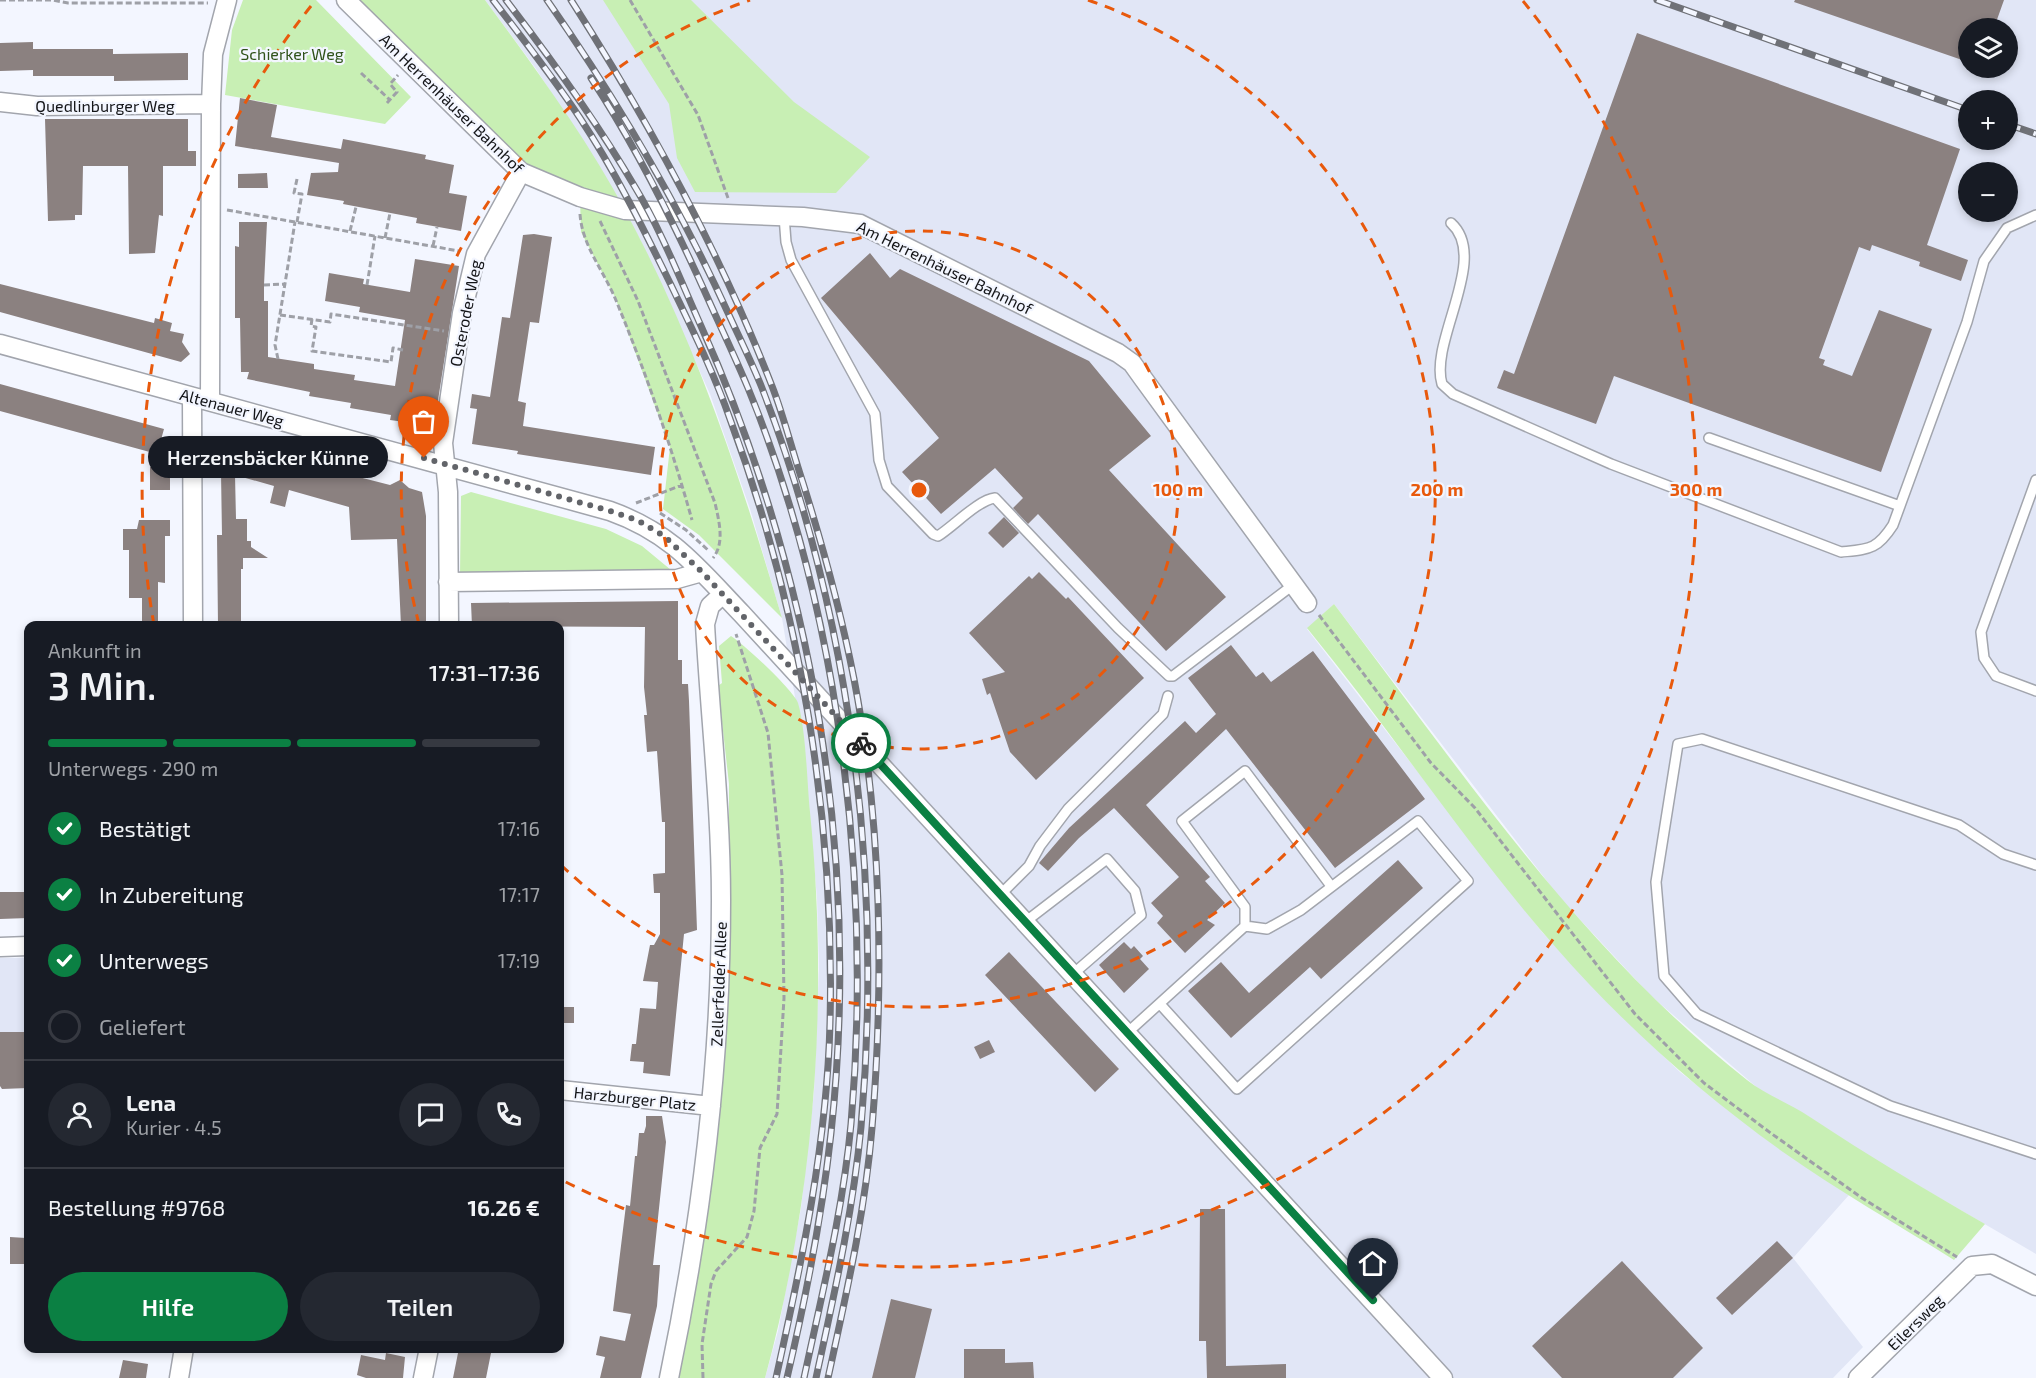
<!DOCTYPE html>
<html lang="de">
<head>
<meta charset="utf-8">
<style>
  :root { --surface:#171b24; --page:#242831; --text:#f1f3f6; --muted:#9ea1a6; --line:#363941; --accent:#0b8043 }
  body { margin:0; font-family:"Exo 2",sans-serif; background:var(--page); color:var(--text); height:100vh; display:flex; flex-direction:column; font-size:22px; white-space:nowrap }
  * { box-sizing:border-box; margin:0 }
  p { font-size:20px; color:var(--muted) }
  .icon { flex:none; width:33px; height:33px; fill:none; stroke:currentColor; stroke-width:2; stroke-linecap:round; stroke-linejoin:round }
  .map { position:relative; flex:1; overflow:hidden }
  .sheet { position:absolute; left:24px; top:621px; width:540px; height:732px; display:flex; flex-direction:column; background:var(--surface); border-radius:12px; box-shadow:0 3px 9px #0003 }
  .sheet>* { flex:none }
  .controls { position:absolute; left:1958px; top:18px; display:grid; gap:12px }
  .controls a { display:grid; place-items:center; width:60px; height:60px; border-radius:50%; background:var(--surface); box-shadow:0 3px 9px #0003; font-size:30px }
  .pin { position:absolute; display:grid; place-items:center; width:51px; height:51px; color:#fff; margin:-62px -26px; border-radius:50% 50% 50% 0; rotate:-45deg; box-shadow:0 0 6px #0007 }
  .pin .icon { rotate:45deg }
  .courier { position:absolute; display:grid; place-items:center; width:60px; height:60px; margin:-30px; border:4px solid #0b8043; border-radius:50%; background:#fff; color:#222; box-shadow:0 2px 8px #0007 }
  .bubble { position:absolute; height:42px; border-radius:21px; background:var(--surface); box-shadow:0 3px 9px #0003; font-size:20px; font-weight:600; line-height:42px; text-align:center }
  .headline em { font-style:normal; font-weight:600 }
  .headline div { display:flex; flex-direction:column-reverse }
  .headline { display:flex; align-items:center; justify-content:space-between; height:102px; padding:0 24px }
  h1 { font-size:39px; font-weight:600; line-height:45px }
  .bar { display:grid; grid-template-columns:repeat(4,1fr); gap:9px 6px; align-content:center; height:72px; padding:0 24px }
  .bar i { height:8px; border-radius:4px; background:var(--line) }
  .bar .current { background:var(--accent) }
  .bar p { grid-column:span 4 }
  .line { display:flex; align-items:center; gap:15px; padding:0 24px; border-top:2px solid var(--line) }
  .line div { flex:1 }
  .round { display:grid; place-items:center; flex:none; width:63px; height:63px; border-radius:32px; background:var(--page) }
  ol { padding:0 24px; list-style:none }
  li { display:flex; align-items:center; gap:18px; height:66px }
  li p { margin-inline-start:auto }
  li .icon { padding:6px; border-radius:50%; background:var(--accent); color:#fff; stroke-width:4 }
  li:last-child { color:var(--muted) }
  li i { width:33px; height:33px; border:3px solid var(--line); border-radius:50% }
  .primary-button { display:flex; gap:12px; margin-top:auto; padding:12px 24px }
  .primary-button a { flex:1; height:69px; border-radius:36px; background:var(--accent); color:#fff; font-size:24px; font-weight:600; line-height:69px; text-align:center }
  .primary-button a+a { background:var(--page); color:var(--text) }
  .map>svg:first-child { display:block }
  .built { fill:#e1e6f6; fill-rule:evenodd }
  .green { fill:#c8efb4 }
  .building { fill:#8b8180 }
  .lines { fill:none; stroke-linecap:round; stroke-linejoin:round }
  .lane-casing { stroke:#a2a5ad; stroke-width:12 }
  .street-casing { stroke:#a2a5ad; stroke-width:21 }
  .path { stroke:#9ea0a7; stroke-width:3; stroke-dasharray:6 3; stroke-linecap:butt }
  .lane { stroke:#fff; stroke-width:9 }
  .street { stroke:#fff; stroke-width:18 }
  .rail-casing { stroke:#6f7177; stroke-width:7 }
  .rail { stroke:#f3f6ff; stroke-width:4.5; stroke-dasharray:14; stroke-linecap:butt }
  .done { stroke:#626469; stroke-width:6; stroke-dasharray:0 10.8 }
  .route { stroke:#0b8043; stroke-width:8 }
  .ring { fill:none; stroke:#e8590c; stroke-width:3; stroke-dasharray:10 8 }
  .labels { text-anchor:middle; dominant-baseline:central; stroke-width:4.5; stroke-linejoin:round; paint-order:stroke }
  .park-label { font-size:16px; fill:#2f5219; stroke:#f3f6ff }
  .street-label { font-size:16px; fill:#141518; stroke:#f3f6ff }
  .centre { fill:#e8590c; stroke:#f3f6ff; stroke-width:3 }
  .ring-label { font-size:18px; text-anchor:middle; font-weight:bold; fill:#e8590c; stroke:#f3f6ff; stroke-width:4.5; stroke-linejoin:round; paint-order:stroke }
</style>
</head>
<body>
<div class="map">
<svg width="2036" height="1378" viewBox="0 0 2036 1378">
  <rect width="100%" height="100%" fill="#f3f6ff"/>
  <!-- built -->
  <path class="built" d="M485,0H2036V1254L1871,1158L1808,1116L1761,1091L1650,995L1560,898L1334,604L1307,629L1542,932L1607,1002L1680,1072L1763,1137L1849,1195L1793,1258L1863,1347L1833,1378H765L778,1331L801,1208L814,1092L819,969L817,898L804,752L782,618L750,509L710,394L640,239L598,165L536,69ZM1968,28H2007V68H1968ZM1968,100H2007V140H1968ZM1968,172H2007V212H1968Z
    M0,958H28V1060H1L0,1086Z"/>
  <!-- green -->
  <path class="green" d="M243,0H316L411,97L385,124L225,95L232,30Z
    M353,0H485C535,68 586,137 626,212C695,340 741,478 782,618L699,535L663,509L670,447L615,297L581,232L580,198L521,172Z
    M603,0H691L794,102L870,157L836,193L695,192L677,158L669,104Z
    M471,492L606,529L642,546L671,570L460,574L461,496Z
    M1334,604C1461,770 1580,949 1747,1080C1766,1095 1789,1103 1810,1117C1867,1155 1926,1190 1985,1224L1954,1260C1897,1224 1838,1191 1783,1152C1713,1102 1648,1046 1589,984C1485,874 1403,745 1307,628Z
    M731,636C744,644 794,691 798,703C806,730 807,782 810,812C829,1001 815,1194 765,1378H675L729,900V784L718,686L722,683L719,646Z"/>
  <!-- building -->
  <path class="building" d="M1795,0H2004L1994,28H1968V62L1794,2Z
    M1637,33L1960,149L1927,245L1968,260L1961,281L1919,266L1920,262L1872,245L1870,251L1859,247L1819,358L1825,360L1823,365L1852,376L1879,310L1932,329L1881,472L1614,376L1596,424L1497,388L1504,370L1514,374Z
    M33,42V49H113V54L188,53V80L114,81V76H33V70L0,71V43Z
    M240,98L277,105L271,137L341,149L343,139L426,155L425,159L454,165L449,193L467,196L461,231L416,223L417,218L343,204L344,201L307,195L311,173L338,172L339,163L235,146Z
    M45,119H188V151H196V166H163V216L159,215L155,253L129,254L128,166H83L82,215H75V220L48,221Z
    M267,173L268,188H238V174Z
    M239,222H267L264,285V301H268V357L314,364V369L355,375L354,380L395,386L405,320L359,312L360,307L325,301L329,273L364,279L363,284L410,292L415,259L459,266L434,426L390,420L391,415L350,408L351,403L309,396L310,392L247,379L249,372H241L240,318H235V246L239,247Z
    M534,234L552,237L539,323L530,322L518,401L526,403L523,426L655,447L651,475L517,454L518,451L472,444L477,409L470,408L472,394L490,397L502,317L510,318L523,235Z
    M870,253L890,278L900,269L1089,361L1151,436L1109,470L1226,597L1166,651L1038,514L1028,524L1013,508L1023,498L995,468L941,514L902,472L939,438L821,298Z
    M0,284L154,323L155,318L172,323L170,331L184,334L182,342L190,354L181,362L0,312Z
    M0,384L164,429L157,454L0,411Z
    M224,446L342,478L343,473L390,485L400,480L409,488L422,492L426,516V626H401L397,539L351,540L349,507L289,490L285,507L270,503L274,486L235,475L236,519H247V541H251V547L268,558H243V569H241V626H218L217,535H222L221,472L218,471Z
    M150,467H170V490H150Z
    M1004,517L1019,533L1003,548L988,533Z
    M139,520H170V536H165V583L158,582V626H142V598H129V550H123V529H137Z
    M1039,572L1066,599L1068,597L1144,678L1036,780L1010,752L990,693L987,695L982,679L1005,672L969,633L1029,576L1032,579Z
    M678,601V660H682V684H688L689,701L697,930L684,934L670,1076L643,1073L644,1062L630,1061L632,1044H636L640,1008L656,1009L658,982L643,981L650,945H654L660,934V893H654L653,874L665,873V822H662L657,751L647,752L644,715H647L644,687L645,627L472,626L471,603Z
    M1231,645L1256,677L1263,672L1271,682L1313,651L1425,799L1335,868L1226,729L1146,805L1210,877L1205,881L1225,903L1207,920L1215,925L1185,953L1157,923L1163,916L1151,903L1179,877L1114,808L1079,838L1048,871L1039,863L1069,828L1185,721L1196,733L1216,714L1188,678Z
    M1398,860L1423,888L1321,979L1310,967L1231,1038L1188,991L1221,962L1249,993Z
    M0,892H28V918L0,919Z
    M1124,942L1131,949L1134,946L1143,956L1140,959L1149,969L1124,993L1099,965Z
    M1009,952L1119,1069L1095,1092L985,975Z
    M560,1007H574V1023H560Z
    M0,1032H28V1088L2,1089L0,1086Z
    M989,1040L995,1052L980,1059L974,1047Z
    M646,1116H662L666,1142L653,1265H660L657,1306L641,1378H600L605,1357L596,1355L600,1336L625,1341L631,1314L613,1311L626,1205L630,1206L635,1156H637L639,1133H644L646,1126Z
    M1200,1209H1225L1226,1366L1286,1364V1378H1207L1206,1341H1199Z
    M10,1237L26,1238V1264H10Z
    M1777,1241L1793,1258L1732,1315L1716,1298Z
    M1622,1261L1703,1348L1673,1378H1562L1532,1346Z
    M891,1299L932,1309L915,1378H872Z
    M459,1348H492L486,1378H453Z
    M964,1349H1005V1363L1033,1362L1034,1378H964Z
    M386,1353L405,1357L403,1378H366L357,1375L361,1355L385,1360Z
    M123,1360L148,1364L146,1378H119Z"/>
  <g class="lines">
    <!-- lane casing -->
    <g class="lane-casing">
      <path id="lane" d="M784,216L786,242L791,260L875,414L879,460L887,486L933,534L938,536C954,526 978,500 995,498L1118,628L1169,676H1173L1293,585
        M1451,223C1490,258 1429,341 1442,384L1453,394L1611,464L1841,552C1869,549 1877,550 1893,525L1967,322L1984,261L2007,228L2036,215
        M1709,438L1900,506
        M2036,480L1981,632L1984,658L1996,676L2036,691
        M2036,865L2003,854L1959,825L1702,739L1678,744L1656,882L1664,976L1697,1014L1890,1106L2036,1154
        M1000,895L1029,866L1040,846L1068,809L1163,714L1168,696
        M1025,922L1107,859L1135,891L1141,915L1073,974
        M1160,1004L1237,1089L1468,881L1418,821L1301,910L1267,929L1245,926
        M1127,1033L1245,926V907L1182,821L1245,771L1331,886"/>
    </g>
    <!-- street casing -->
    <g class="street-casing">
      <path id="street" d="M346,0L521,172L580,197L625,210L803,217L860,224L1118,353L1132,363L1142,377L1307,603
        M0,102L37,106L211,104
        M0,344L610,511C672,533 698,568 742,614L1443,1378
        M192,397L193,626
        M210,401L211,104L213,54L227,0
        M448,582L677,579L702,572
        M449,626L448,492L443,443L462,313L476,254L521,172
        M0,947L28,946
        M560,1090L711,1106
        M179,1378L184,1348
        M423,1378L429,1348
        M669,1378C702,1220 721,1062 721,900C721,808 710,716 705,624L710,606L723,594
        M1858,1378L1972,1266L1992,1264L2036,1286"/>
    </g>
    <!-- path -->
    <path class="path" d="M0,0H52L68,3H208
      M630,0L698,115L728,198
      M361,73L390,100
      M387,103L397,92L390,84L398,75
      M297,179L294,193L302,194L297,222
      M227,210L459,251
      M580,214C582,245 603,270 615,298C645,370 671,445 692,520
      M600,221L638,301L715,503C719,521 725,543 713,558
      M350,231L356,207
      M385,238L390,213
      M433,246L437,227
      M264,285L285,284
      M367,285L375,236
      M280,315L330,322L331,314L444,331
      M312,319L311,326L316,327L312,351L391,362L393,348L403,350
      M278,359L275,345L295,222
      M636,503L682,485
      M660,513L686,530L709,551
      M1319,615L1431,763L1475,808L1635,1014L1704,1083L1772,1134L1862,1198L1957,1257
      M703,1378L702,1344L711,1284L716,1271L747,1237L754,1211L760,1148L777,1114L784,998L782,875L768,733L736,634"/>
    <!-- lane -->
    <use href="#lane" class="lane"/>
    <!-- street -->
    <use href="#street" class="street"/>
    <!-- rail casing -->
    <g class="rail-casing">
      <path id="rail" d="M493,0C523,39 553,77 580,118C615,171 643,228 671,285C692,329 714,373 730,419C801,610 835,820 830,1023C827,1143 802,1261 776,1378
        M506,0C552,60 597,122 635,187C661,230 680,279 701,326C813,576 861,859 831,1133C822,1216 806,1297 787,1378
        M547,0C617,100 678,203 729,315C740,339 752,363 762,388C852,621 883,879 861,1127C853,1212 834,1295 816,1378
        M571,0C649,122 719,250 772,386C784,417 792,450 803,483C823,547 841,612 854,679C882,823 884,982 872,1128C865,1213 846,1295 828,1378
        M1657,0L1968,110
        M591,78C637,148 675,225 709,301C722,330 736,359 748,388C840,612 872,884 851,1124C843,1210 822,1294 804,1378
        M2007,124L2036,134"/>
    </g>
    <!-- rail -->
    <use href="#rail" class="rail"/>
  </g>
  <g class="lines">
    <!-- done -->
    <path class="done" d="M424,458L610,511L637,520L664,536L702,572L861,743"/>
    <!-- route -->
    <path class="route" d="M861,743L1373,1300"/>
  </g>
  <!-- distance rings -->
  <g class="ring">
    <circle cx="919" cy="490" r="259"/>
    <path d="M419 624A518 518 0 0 1 750 0M1088 0A518 518 0 1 1 562 866"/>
    <path d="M154 625A777 777 0 0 1 315 1M1523 1A777 777 0 0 1 560 1179"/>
  </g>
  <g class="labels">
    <!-- park labels -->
    <g class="park-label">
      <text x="292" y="53">Schierker Weg</text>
    </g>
    <!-- street labels -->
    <g class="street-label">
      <text transform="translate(452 103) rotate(44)">Am Herrenhäuser Bahnhof</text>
      <text x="105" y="105">Quedlinburger Weg</text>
      <text transform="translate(945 267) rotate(26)">Am Herrenhäuser Bahnhof</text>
      <text transform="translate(465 313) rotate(-79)">Osteroder Weg</text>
      <text transform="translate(232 407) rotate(15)">Altenauer Weg</text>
      <text transform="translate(718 984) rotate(-88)">Zellerfelder Allee</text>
      <text transform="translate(635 1098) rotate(6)">Harzburger Platz</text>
      <text transform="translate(1915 1322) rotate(-45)">Eilersweg</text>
    </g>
  </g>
  <circle cx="919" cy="490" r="9" class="centre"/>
  <g class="ring-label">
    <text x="1178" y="496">100 m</text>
    <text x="1437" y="496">200 m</text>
    <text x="1696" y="496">300 m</text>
  </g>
</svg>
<div class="controls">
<a><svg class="icon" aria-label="layers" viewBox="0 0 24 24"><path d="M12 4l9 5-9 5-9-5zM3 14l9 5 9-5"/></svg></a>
<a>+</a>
<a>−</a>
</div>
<div class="pin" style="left:424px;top:458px;background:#ea580c"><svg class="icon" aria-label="bag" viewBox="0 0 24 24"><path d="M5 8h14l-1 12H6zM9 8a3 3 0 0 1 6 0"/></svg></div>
<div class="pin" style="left:1373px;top:1300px;background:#1f2937"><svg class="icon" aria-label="home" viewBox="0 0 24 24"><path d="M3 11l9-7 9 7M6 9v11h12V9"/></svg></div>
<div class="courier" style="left:861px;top:743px"><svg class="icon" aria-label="bike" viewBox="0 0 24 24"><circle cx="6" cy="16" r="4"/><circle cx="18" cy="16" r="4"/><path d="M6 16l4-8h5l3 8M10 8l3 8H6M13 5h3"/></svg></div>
<div class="bubble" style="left:148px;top:436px;width:240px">Herzensbäcker Künne</div>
<section class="sheet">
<div class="headline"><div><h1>3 Min.</h1><p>Ankunft in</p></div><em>17:31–17:36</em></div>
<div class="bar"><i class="current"></i><i class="current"></i><i class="current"></i><i></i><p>Unterwegs · 290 m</p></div>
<ol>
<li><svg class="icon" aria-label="check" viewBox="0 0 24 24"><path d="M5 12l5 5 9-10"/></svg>Bestätigt<p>17:16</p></li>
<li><svg class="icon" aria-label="check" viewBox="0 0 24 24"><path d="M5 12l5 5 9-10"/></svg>In Zubereitung<p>17:17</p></li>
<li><svg class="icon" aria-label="check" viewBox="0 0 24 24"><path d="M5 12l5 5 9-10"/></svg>Unterwegs<p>17:19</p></li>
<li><i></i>Geliefert</li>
</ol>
<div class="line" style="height:108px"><a class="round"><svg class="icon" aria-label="person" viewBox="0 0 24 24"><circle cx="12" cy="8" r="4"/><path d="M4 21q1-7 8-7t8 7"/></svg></a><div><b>Lena</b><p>Kurier · 4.5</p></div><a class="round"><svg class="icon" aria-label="chat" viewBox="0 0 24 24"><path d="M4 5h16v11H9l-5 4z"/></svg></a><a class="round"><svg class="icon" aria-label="phone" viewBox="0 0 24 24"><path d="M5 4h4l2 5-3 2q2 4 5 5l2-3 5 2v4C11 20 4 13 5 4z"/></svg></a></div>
<div class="line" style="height:78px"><div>Bestellung #9768</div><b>16.26 €</b></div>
<div class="primary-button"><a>Hilfe</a><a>Teilen</a></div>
</section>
</div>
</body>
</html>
